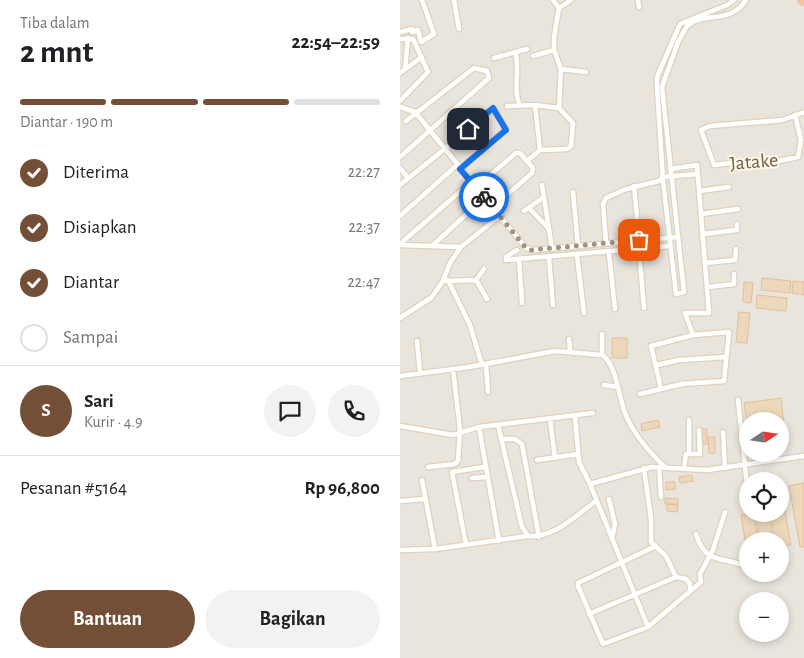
<!DOCTYPE html>
<html lang="id">
<head>
<meta charset="utf-8">
<style>
  :root { --surface:#fff; --page:#f2f2f2; --text:#202124; --muted:#757577; --line:#e0e0e0; --accent:#744f38 }
  body { margin:0; font-family:"Alegreya Sans",sans-serif; background:var(--page); color:var(--text); height:100vh; display:flex; flex-direction:column; font-size:19px; white-space:nowrap }
  * { box-sizing:border-box; margin:0 }
  p { font-size:16px; color:var(--muted) }
  .icon { flex:none; width:28px; height:28px; fill:none; stroke:currentColor; stroke-width:2; stroke-linecap:round; stroke-linejoin:round }
  .map { position:relative; flex:1; overflow:hidden }
  .side { display:flex; flex-direction:column; background:var(--surface); width:400px }
  .side>* { flex:none }
  .needle { width:32px; rotate:77deg }
  .tools { position:absolute; left:339px; top:412px; display:grid; gap:10px }
  .tools a { display:grid; place-items:center; width:50px; height:50px; border-radius:50%; background:var(--surface); box-shadow:0 2px 8px #0003; font-size:25px }
  .pin { position:absolute; display:grid; place-items:center; width:42px; height:42px; color:#fff; margin:-21px; border-radius:10px; box-shadow:0 2px 8px #0006 }
  .courier { position:absolute; display:grid; place-items:center; width:50px; height:50px; margin:-25px; border:4px solid #1a73e8; border-radius:50%; background:#fff; color:#222; box-shadow:0 1px 6px #0007 }
  .headline em { font-style:normal; font-weight:600 }
  .headline div { display:flex; flex-direction:column-reverse }
  .headline { display:flex; align-items:center; justify-content:space-between; height:85px; padding:0 20px }
  h1 { font-size:32px; font-weight:600; line-height:38px }
  .bar { display:grid; grid-template-columns:repeat(4,1fr); gap:8px 5px; align-content:center; height:60px; padding:0 20px }
  .bar i { height:6px; border-radius:4px; background:var(--line) }
  .bar .selected { background:var(--accent) }
  .bar p { grid-column:span 4 }
  .line { display:flex; align-items:center; gap:12px; padding:0 20px; border-top:1px solid var(--line) }
  .line div { flex:1 }
  .round { display:grid; place-items:center; flex:none; width:52px; height:52px; border-radius:26px; background:var(--page) }
  ol { padding:0 20px; list-style:none }
  li { display:flex; align-items:center; gap:15px; height:55px }
  li p { margin-inline-start:auto }
  li .icon { padding:5px; border-radius:50%; background:var(--accent); color:#fff; stroke-width:4 }
  li:last-child { color:var(--muted) }
  li i { width:28px; height:28px; border:2px solid var(--line); border-radius:50% }
  .primary-button { display:flex; gap:10px; margin-top:auto; padding:10px 20px }
  .primary-button a { flex:1; height:58px; border-radius:30px; background:var(--accent); color:#fff; font-size:20px; font-weight:600; line-height:58px; text-align:center }
  .primary-button a+a { background:var(--page); color:var(--text) }
  main { display:flex; flex:1; min-height:0 }
  .map>svg:first-child { display:block }
  .industrial { fill:#e9e4dc; fill-rule:evenodd }
  .building { fill:#edd8bb; stroke:#dec19d }
  .lines { fill:none; stroke-linecap:round; stroke-linejoin:round }
  .street-casing { stroke:#ddd2be; stroke-width:7 }
  .highway-casing { stroke:#dcd8d4; stroke-width:11 }
  .street { stroke:#fff; stroke-width:4.5 }
  .highway { stroke:#efc19d; stroke-width:9 }
  .done { stroke:#9f9380; stroke-width:5; stroke-dasharray:0 9 }
  .route { stroke:#1a73e8; stroke-width:6 }
  .labels { text-anchor:middle; dominant-baseline:central; stroke-width:4; stroke-linejoin:round; paint-order:stroke }
  .street-label { font-size:20px; fill:#6e5e4b; stroke:#fdf8e7 }
</style>
</head>
<body>
<main>
<section class="side">
<div class="headline"><div><h1>2 mnt</h1><p>Tiba dalam</p></div><em>22:54–22:59</em></div>
<div class="bar"><i class="selected"></i><i class="selected"></i><i class="selected"></i><i></i><p>Diantar · 190 m</p></div>
<ol>
<li><svg class="icon" aria-label="check" viewBox="0 0 24 24"><path d="M5 12l5 5 9-10"/></svg>Diterima<p>22:27</p></li>
<li><svg class="icon" aria-label="check" viewBox="0 0 24 24"><path d="M5 12l5 5 9-10"/></svg>Disiapkan<p>22:37</p></li>
<li><svg class="icon" aria-label="check" viewBox="0 0 24 24"><path d="M5 12l5 5 9-10"/></svg>Diantar<p>22:47</p></li>
<li><i></i>Sampai</li>
</ol>
<div class="line" style="height:90px"><b class="round" style="background:var(--accent);color:#fff">S</b><div><b>Sari</b><p>Kurir · 4.9</p></div><a class="round"><svg class="icon" aria-label="chat" viewBox="0 0 24 24"><path d="M4 5h16v11H9l-5 4z"/></svg></a><a class="round"><svg class="icon" aria-label="phone" viewBox="0 0 24 24"><path d="M5 4h4l2 5-3 2q2 4 5 5l2-3 5 2v4C11 20 4 13 5 4z"/></svg></a></div>
<div class="line" style="height:65px"><div>Pesanan #5164</div><b>Rp 96,800</b></div>
<div class="primary-button"><a>Bantuan</a><a>Bagikan</a></div>
</section>
<div class="map">
<svg width="404" height="658" viewBox="0 0 404 658">
  <rect width="100%" height="100%" fill="#faf5e1"/>
  <!-- industrial -->
  <path class="industrial" d="M0,0H404V658H0ZM348,421H380V454H348ZM348,481H380V514H348ZM348,541H380V574H348ZM348,601H380V634H348Z"/>
  <!-- building -->
  <path class="building" d="M362,278L391,281L390,293L361,290Z
    M393,281L404,282V295L392,293Z
    M344,282L353,283L351,303L343,302Z
    M357,295L387,298L386,311L356,308Z
    M339,312L350,313L347,343L336,342Z
    M212,338H227V358H212Z
    M381,398L384,425L380,426V421H348V429L344,403Z
    M258,420L260,427L242,431L241,424Z
    M302,429H307V444H303Z
    M308,437H315V453H309Z
    M292,475L293,481L280,483L279,477Z
    M266,482H275V489L266,490Z
    M404,483V547H400L389,486Z
    M265,498L278,499V504H265Z
    M267,504L278,505L277,512L267,511Z
    M384,506L391,545L380,546V541H375L371,514H380V507Z
    M354,514L358,541H348L346,546L341,515Z
    M356,514H369L373,541H360Z"/>
  <g class="lines">
    <!-- street casing -->
    <g class="street-casing">
      <path id="street" d="M54,0L59,29
        M153,0L159,8
        M238,0L239,7
        M334,0L327,5L280,24L257,77V87L263,180L276,294L284,292L262,87L278,42L287,26C305,11 330,25 346,0
        M0,32L12,29V32L18,30L21,42L34,34L22,0
        M0,39H13L28,72L0,101
        M115,52C121,70 112,89 120,106
        M133,56L154,50
        M94,58L127,49
        M5,69L8,38
        M161,69L186,72
        M0,73L22,57
        M135,105L140,150
        M107,106L135,105L159,108
        M0,107L15,112L126,248L134,250L278,237
        M395,115L401,140L398,157L374,162L348,161L314,165L301,130L310,126L383,120L404,112
        M0,157L89,78L87,71L74,68L6,121
        M127,161L140,150L167,149L171,146L173,123L159,108L161,69L154,50V37L159,8L171,0
        M0,168L8,178
        M270,169L297,165L309,313H285L293,335
        M0,185L94,109L106,129L60,169
        M142,185L152,248
        M234,186L239,240
        M76,187L116,153H120L133,168L132,173L93,207
        M299,191L329,187
        M173,192L178,246
        M130,209L148,228
        M124,211L144,197
        M301,214L338,209
        M0,216L57,165
        M303,234L337,230V224
        M206,242L203,204L206,198L226,189L259,181L263,177L298,174
        M0,244L71,182
        M0,245L61,247
        M33,245L84,198
        M117,250L106,257V260L270,246
        M239,250L244,308
        M209,253L215,309
        M177,256L184,313
        M149,258L153,305
        M119,260L122,303
        M305,263L335,260L336,249
        M48,280L70,325L82,365
        M76,280L87,299
        M46,281L76,280L84,269
        M308,287L334,284V274
        M0,318L32,297L43,281L50,263L61,247L101,215
        M329,332L324,381L282,384L261,389L251,346L293,335Z
        M169,339L170,350
        M17,341L20,373
        M202,355V334
        M86,364L88,392
        M257,365L279,360L326,357
        M0,376L69,367L155,351L202,355C216,363 219,398 225,413C233,433 249,452 265,467
        M204,385L218,387
        M240,394L261,389
        M338,400L348,495
        M175,416L179,462L190,484
        M150,419L155,458
        M98,425L122,527L128,536
        M0,426L53,435L79,427L193,413
        M79,427L99,541
        M323,432L325,468
        M101,439H115L122,444L139,537
        M289,454V420
        M137,460L178,454
        M28,467L55,464L58,461L60,430L53,369
        M259,467L261,497
        M244,468L251,519V542L266,556L276,577
        M284,468L286,454H300L299,430
        M72,478L86,477
        M22,480L35,549
        M209,499L215,524L212,539
        M0,501L26,499
        M325,512L313,550L300,574L301,582L248,627L190,484L252,467L307,470L404,456
        M296,534C305,565 323,556 348,567
        M66,545L52,472L84,467
        M0,550L35,549L128,536C155,538 175,516 196,501
        M189,614L276,577L286,579L290,584V591
        M248,627L203,644L178,586V583L254,547"/>
    </g>
    <!-- highway casing -->
    <g class="highway-casing">
      <path id="highway" d="M402,0L404,1"/>
    </g>
    <!-- street -->
    <use href="#street" class="street"/>
    <!-- highway -->
    <use href="#highway" class="highway"/>
  </g>
  <g class="lines">
    <!-- done -->
    <path class="done" d="M84,197L126,248L131,250L239,240"/>
    <!-- route -->
    <path class="route" d="M68,129L93,108L106,130L60,169L84,197"/>
  </g>
  <g class="labels">
    <!-- street labels -->
    <g class="street-label">
      <text transform="translate(354 162) rotate(-5)">Jatake</text>
    </g>
  </g>
</svg>
<div class="tools">
<a><svg class="needle" viewBox="-14 -14 28 28"><path d="M0-13l5 13h-10z" fill="#e53935"/><path d="M0 13l5-13h-10z" fill="#757577"/></svg></a>
<a><svg class="icon" aria-label="locate" viewBox="0 0 24 24"><circle cx="12" cy="12" r="6"/><path d="M12 2v4M12 18v4M2 12h4M18 12h4"/></svg></a>
<a>+</a>
<a>−</a>
</div>
<div class="pin" style="left:239px;top:240px;background:#ea580c"><svg class="icon" aria-label="bag" viewBox="0 0 24 24"><path d="M5 8h14l-1 12H6zM9 8a3 3 0 0 1 6 0"/></svg></div>
<div class="pin" style="left:68px;top:129px;background:#1f2937"><svg class="icon" aria-label="home" viewBox="0 0 24 24"><path d="M3 11l9-7 9 7M6 9v11h12V9"/></svg></div>
<div class="courier" style="left:84px;top:197px"><svg class="icon" aria-label="bike" viewBox="0 0 24 24"><circle cx="6" cy="16" r="4"/><circle cx="18" cy="16" r="4"/><path d="M6 16l4-8h5l3 8M10 8l3 8H6M13 5h3"/></svg></div>
</div>
</main>
</body>
</html>
